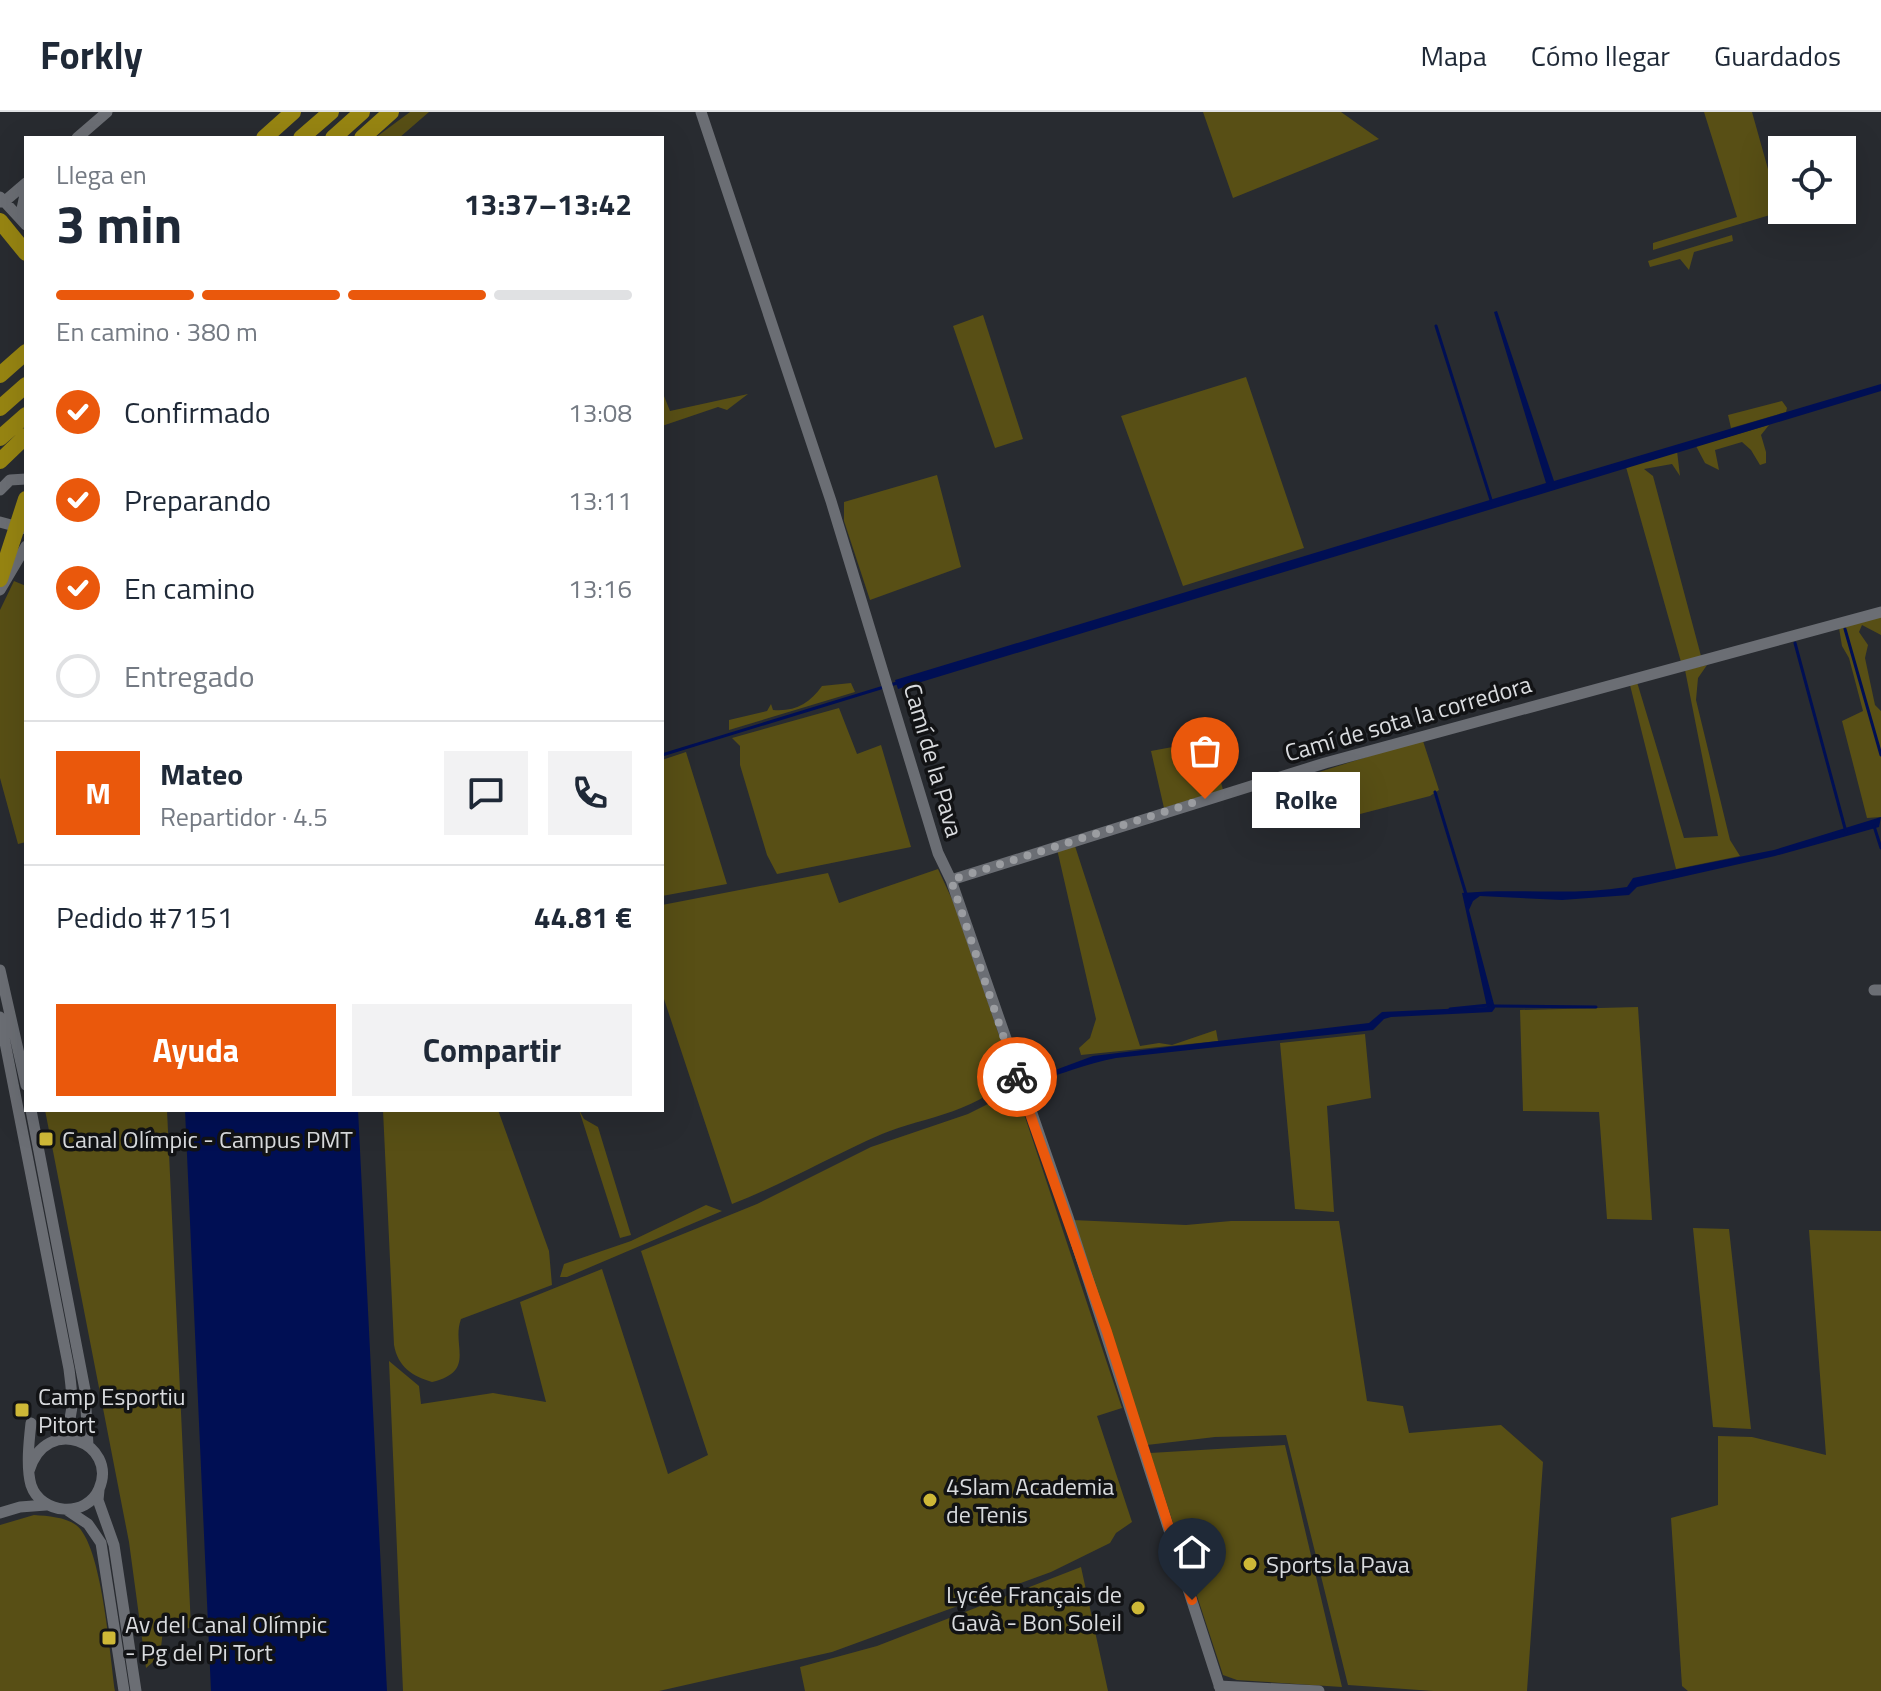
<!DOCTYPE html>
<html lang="es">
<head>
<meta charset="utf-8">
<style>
  :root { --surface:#fff; --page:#f2f2f3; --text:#1f2937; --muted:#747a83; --line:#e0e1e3; --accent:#ea580c }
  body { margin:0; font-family:"Titillium Web",sans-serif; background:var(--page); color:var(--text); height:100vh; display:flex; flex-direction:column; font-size:30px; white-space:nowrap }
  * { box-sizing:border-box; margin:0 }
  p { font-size:26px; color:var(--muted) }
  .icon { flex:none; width:44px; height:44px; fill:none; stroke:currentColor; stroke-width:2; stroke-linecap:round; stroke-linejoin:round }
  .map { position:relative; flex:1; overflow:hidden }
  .panel { position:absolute; left:24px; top:24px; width:640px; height:976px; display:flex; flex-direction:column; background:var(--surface); border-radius:0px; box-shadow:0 8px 32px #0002 }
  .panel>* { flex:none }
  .fabs { position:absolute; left:1768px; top:24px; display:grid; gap:16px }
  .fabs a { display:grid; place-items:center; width:88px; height:88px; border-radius:0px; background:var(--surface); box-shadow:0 8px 32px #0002; font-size:40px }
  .pin { position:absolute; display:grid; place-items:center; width:68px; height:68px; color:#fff; margin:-82px -34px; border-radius:50% 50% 50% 0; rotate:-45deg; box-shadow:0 0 8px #0007 }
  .pin .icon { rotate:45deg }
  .courier { position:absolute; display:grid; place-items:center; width:80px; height:80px; margin:-40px; border:6px solid #ea580c; border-radius:50%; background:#fff; color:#222; box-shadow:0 2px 10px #0007 }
  .bubble { position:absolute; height:56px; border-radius:0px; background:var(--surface); box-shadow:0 8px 32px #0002; font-size:26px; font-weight:700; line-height:56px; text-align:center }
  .head em { font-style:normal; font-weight:700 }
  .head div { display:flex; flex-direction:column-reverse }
  .head { display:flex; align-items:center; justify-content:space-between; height:136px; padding:0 32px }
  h1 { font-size:52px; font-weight:700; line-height:60px }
  .bar { display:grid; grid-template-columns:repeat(4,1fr); gap:12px 8px; align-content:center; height:96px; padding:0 32px }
  .bar i { height:10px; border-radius:6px; background:var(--line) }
  .bar .selected { background:var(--accent) }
  .bar p { grid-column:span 4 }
  .line { display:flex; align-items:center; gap:20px; padding:0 32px; border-top:2px solid var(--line) }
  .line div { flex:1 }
  .round { display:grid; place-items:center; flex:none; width:84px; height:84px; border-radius:0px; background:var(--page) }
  ol { padding:0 32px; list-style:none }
  li { display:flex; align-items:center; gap:24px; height:88px }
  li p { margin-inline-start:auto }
  li .icon { padding:8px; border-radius:50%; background:var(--accent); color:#fff; stroke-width:4 }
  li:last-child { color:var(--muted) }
  li i { width:44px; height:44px; border:4px solid var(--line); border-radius:50% }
  .action { display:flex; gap:16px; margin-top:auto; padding:16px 32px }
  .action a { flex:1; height:92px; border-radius:0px; background:var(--accent); color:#fff; font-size:32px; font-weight:700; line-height:92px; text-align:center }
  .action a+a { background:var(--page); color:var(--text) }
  header { display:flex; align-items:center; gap:48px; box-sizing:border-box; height:112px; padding:0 40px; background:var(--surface); border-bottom:2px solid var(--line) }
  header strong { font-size:38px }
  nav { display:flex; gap:44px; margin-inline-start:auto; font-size:28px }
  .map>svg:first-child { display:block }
  .green { fill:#584f15 }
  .water { fill:#000f54 }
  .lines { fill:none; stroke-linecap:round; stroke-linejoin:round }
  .stream { stroke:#000f54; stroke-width:3 }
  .minor { stroke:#6b6e74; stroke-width:11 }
  .highway { stroke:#978512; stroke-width:16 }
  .done { stroke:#9b9da1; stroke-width:8; stroke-dasharray:0 14.4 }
  .route { stroke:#ea580c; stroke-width:10 }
  .poi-dot { fill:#ceb837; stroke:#121315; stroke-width:3 }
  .labels { text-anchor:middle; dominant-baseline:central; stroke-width:7; stroke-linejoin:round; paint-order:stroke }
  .street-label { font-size:24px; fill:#d9dbde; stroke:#121315 }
  .poi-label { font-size:24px; fill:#d9dbde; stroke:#121315; text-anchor:start }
</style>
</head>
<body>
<header>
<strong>Forkly</strong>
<nav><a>Mapa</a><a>Cómo llegar</a><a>Guardados</a></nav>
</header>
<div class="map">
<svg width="1881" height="1579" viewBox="0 0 1881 1579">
  <rect width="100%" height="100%" fill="#282b30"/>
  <!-- green -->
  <path class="green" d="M410,0H429L399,26H375Z
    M1203,0H1341L1379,27L1233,86Z
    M1704,0H1752L1780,100L1653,138V131L1737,105Z
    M1732,123L1733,129L1694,140L1689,158L1680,147L1650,155L1648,149Z
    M983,203L1023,327L995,336L953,214Z
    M1246,265L1304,436L1183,474L1121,304Z
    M662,279L670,299L748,282L727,298L718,295L662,314Z
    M1782,289L1787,296L1786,300L1731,316L1728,303Z
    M1769,313L1761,323L1766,340V351L1760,353L1751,338L1742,330L1715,338L1719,358L1705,351L1696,334Z
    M1677,339L1680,364L1672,352L1644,357L1653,364L1701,544L1681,550L1626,355Z
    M937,363L961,455L870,488L844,409V390Z
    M14,469L26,474V730L18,732L0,666V498Z
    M1881,504V523L1862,513L1859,520L1868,533L1865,546L1875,593L1881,599V705L1867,706L1842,609L1863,599L1849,546L1842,534L1839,516Z
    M1707,553L1698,566L1696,588L1730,728L1740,744L1676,757L1630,573L1637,570L1684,726L1718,724L1685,558Z
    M851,571L855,580L729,618V608L767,599L771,592L773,598C795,600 810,591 822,574Z
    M839,596L857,642L881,633L911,735L777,762L767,743L740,653V634L732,626Z
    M1210,628L1223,678L1164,696L1151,639Z
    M1420,628L1423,629L1439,678L1430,684L1325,711L1313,662Z
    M686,640L727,772L662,784V648Z
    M1074,731L1140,934L1159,931L1172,933L1216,918L1218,929L1081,943L1079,936L1090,926L1096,907L1057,737Z
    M938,757L957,798L1011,959C987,999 923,1005 882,1022C831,1044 784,1072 732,1092L662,881V793L828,761L839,791Z
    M1638,895L1652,1108L1607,1107L1599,1000L1523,999L1520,898Z
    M1365,922L1371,986L1327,994L1334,1100L1295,1097L1280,931Z
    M1016,978L1122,1296L1097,1304L1132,1410L1116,1421L1110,1431L1051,1460L832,1540L659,1579H403L389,1249L419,1274L421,1292L493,1281L546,1290L520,1190L602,1157L668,1362L708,1343L641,1139L757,1092L871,1035L968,1002Z
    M45,998H167L191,1516L163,1518L160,1544L146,1556L129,1430Z
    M383,998H498L549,1139L552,1173L461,1207C451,1234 477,1259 432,1270C412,1264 398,1255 394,1233Z
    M579,998L584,1007L598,1015L631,1123L620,1126Z
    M706,1093L722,1099L567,1165H560L564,1152L631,1129Z
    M1072,1108L1186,1113L1231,1109H1339L1367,1289L1403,1294L1409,1321L1501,1313L1543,1350L1527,1579H1433L1348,1573L1286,1323L1215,1325L1147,1333Z
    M1693,1116L1729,1117L1751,1317L1713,1315Z
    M1809,1118L1881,1119V1579H1688L1682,1574L1671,1406L1718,1393V1324L1752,1325L1826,1343Z
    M1285,1333L1342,1575L1237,1568L1223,1563L1150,1341Z
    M34,1403C48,1404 65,1405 76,1413C102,1432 110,1544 115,1579H0V1413Z
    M1081,1455L1108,1579H805L800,1555L877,1534Z"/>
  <!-- water -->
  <path class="water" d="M1497,199L1554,369L1881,272V279L898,577L895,568L1546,371L1494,200Z
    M1881,705L1879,715L1775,744L1637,775L1629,783L1562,788L1480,784L1473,789L1469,798L1495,896L1492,900L1391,905L1384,907L1373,918L1116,946C1087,951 1061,963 1032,970L1031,967L1093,944L1369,911L1382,900L1487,895L1462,781C1517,776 1572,784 1627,775L1633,766L1774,738Z
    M185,998H358L387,1579H211Z"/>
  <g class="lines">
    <!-- stream -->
    <path class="stream" d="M1436,214L1491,388
      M1845,517L1881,643
      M1795,531L1846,720
      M662,643L897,571
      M1435,680L1466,782
      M1874,714L1881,736
      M1493,894L1596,895
      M1450,897L1489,893"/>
    <!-- minor -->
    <path class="minor" d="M701,0L831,389L938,741L951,768L1068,1105L1221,1579
      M77,26L107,0
      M0,85L26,113
      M0,90L5,89L26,71
      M26,109L22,97L26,78
      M0,378L10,368L26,367
      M0,410L26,417
      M0,478L26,434
      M951,768L1325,651L1881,500
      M0,858L26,973
      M1874,878H1881
      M0,905L69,1257C72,1283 77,1306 59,1327
      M31,998L85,1278L88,1334
      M29,1359C46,1301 119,1331 99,1377C87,1406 41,1403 31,1373C26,1355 29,1329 31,1311
      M99,1378L98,1388L114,1433L136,1579
      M67,1398L88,1412L101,1431L124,1579
      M0,1401L20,1395L46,1393
      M1219,1574L1319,1579"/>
    <!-- highway -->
    <path class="highway" d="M264,26L293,0
      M301,26L331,0
      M333,26L362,0
      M362,26L391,0
      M0,109L26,141
      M0,263L26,240
      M0,296L26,273
      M0,326L26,303
      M0,349L26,324
      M0,467L26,387"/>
  </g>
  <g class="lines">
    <!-- done -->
    <path class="done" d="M1017,965L951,768L1205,687"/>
    <!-- route -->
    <path class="route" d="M1017,965L1107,1220L1192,1488"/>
  </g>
  <!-- markers -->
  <g class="poi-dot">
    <rect x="38" y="1019" width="16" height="16" rx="4"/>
    <rect x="14" y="1290" width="16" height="16" rx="4"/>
    <circle cx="930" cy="1388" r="8"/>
    <circle cx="1250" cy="1452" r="8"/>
    <circle cx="1138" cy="1496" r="8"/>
    <rect x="101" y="1518" width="16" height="16" rx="4"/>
  </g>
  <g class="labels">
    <!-- street labels -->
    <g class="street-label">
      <text transform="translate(1408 606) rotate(-16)">Camí de sota la corredora</text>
      <text transform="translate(934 648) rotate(74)">Camí de la Pava</text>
    </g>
    <!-- poi labels -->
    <g class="poi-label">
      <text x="62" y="1027">Canal Olímpic - Campus PMT</text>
      <text x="38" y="1284">Camp Esportiu<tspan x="38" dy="28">Pitort</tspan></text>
      <text x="946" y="1374">4Slam Academia<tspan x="946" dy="28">de Tenis</tspan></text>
      <text x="1266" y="1452">Sports la Pava</text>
      <text x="1122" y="1482" text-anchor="end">Lycée Français de<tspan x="1122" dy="28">Gavà - Bon Soleil</tspan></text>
      <text x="125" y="1512">Av del Canal Olímpic<tspan x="125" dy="28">- Pg del Pi Tort</tspan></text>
    </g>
  </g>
</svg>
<div class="fabs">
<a><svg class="icon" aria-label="locate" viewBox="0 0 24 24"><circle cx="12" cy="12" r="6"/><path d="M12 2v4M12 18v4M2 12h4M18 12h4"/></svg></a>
</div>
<div class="pin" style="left:1205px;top:687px;background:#ea580c"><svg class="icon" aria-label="bag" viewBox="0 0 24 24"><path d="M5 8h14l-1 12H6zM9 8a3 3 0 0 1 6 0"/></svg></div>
<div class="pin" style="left:1192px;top:1488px;background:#1f2937"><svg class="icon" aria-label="home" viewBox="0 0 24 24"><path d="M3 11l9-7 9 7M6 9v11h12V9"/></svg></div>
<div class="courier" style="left:1017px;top:965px"><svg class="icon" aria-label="bike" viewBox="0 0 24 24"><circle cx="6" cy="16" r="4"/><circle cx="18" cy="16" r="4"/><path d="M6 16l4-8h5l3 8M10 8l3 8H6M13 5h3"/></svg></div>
<div class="bubble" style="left:1252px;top:660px;width:108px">Rolke</div>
<section class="panel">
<div class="head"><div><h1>3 min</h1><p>Llega en</p></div><em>13:37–13:42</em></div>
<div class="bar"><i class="selected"></i><i class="selected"></i><i class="selected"></i><i></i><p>En camino · 380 m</p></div>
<ol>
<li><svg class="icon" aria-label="check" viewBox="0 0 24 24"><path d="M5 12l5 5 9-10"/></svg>Confirmado<p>13:08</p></li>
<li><svg class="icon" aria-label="check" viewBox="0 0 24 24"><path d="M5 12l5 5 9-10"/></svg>Preparando<p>13:11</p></li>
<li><svg class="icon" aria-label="check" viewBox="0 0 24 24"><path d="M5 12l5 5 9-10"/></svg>En camino<p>13:16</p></li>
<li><i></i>Entregado</li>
</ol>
<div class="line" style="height:144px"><b class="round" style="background:var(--accent);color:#fff">M</b><div><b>Mateo</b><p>Repartidor · 4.5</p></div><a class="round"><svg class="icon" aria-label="chat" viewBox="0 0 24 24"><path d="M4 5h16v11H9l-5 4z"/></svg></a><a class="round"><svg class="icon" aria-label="phone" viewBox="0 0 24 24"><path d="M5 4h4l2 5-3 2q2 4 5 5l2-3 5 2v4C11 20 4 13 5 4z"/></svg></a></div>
<div class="line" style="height:104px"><div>Pedido #7151</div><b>44.81 €</b></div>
<div class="action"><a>Ayuda</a><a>Compartir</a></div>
</section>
</div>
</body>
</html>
